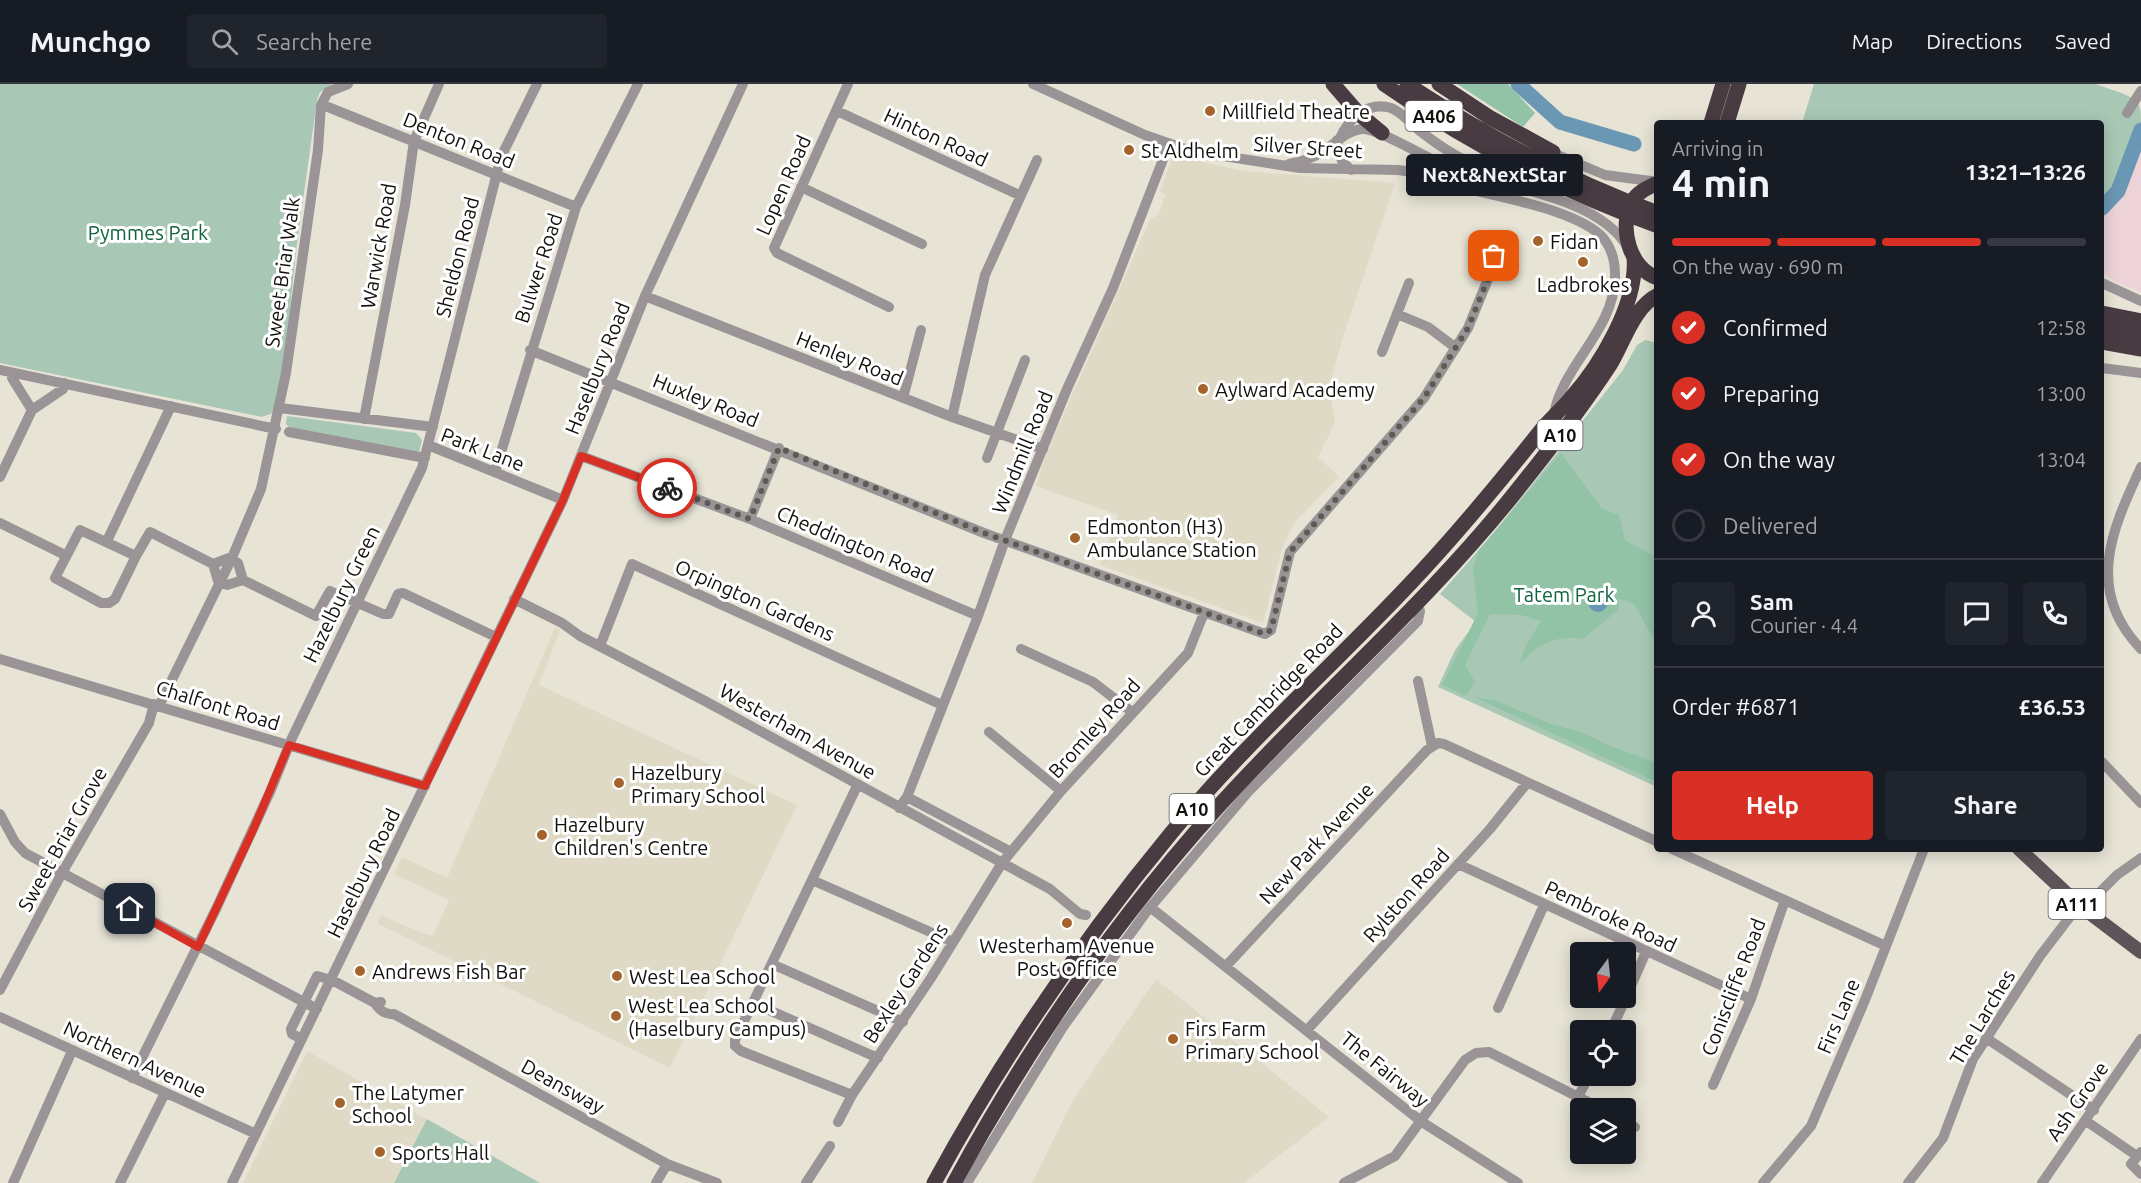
<!DOCTYPE html>
<html lang="en">
<head>
<meta charset="utf-8">
<style>
  :root { --surface:#171b24; --page:#20242c; --text:#f1f3f6; --muted:#9ea1a6; --line:#363941; --accent:#d93025 }
  body { margin:0; font-family:Ubuntu,sans-serif; background:var(--page); color:var(--text); height:100vh; display:flex; flex-direction:column; font-size:22px; white-space:nowrap }
  * { box-sizing:border-box; margin:0 }
  p { font-size:20px; color:var(--muted) }
  .icon { flex:none; width:33px; height:33px; fill:none; stroke:currentColor; stroke-width:2; stroke-linecap:round; stroke-linejoin:round }
  .map { position:relative; flex:1; overflow:hidden }
  .panel { position:absolute; left:1654px; top:36px; width:450px; height:732px; display:flex; flex-direction:column; background:var(--surface); border-radius:6px; box-shadow:0 3px 15px #0003 }
  .panel>* { flex:none }
  .needle { width:39px; rotate:195deg }
  .buttons { position:absolute; left:1570px; top:858px; display:grid; gap:12px }
  .buttons a { display:grid; place-items:center; width:66px; height:66px; border-radius:6px; background:var(--surface); box-shadow:0 3px 15px #0003; font-size:30px }
  .pin { position:absolute; display:grid; place-items:center; width:51px; height:51px; color:#fff; margin:-26px; border-radius:12px; box-shadow:0 3px 9px #0006 }
  .courier { position:absolute; display:grid; place-items:center; width:60px; height:60px; margin:-30px; border:4px solid #d93025; border-radius:50%; background:#fff; color:#222; box-shadow:0 2px 8px #0007 }
  .bubble { position:absolute; height:42px; border-radius:6px; background:var(--surface); box-shadow:0 3px 15px #0003; font-size:20px; font-weight:600; line-height:42px; text-align:center }
  .overview em { font-style:normal; font-weight:600 }
  .overview div { display:flex; flex-direction:column-reverse }
  .overview { display:flex; align-items:center; justify-content:space-between; height:102px; padding:0 18px }
  h1 { font-size:39px; font-weight:600; line-height:45px }
  .bar { display:grid; grid-template-columns:repeat(4,1fr); gap:9px 6px; align-content:center; height:72px; padding:0 18px }
  .bar i { height:8px; border-radius:4px; background:var(--line) }
  .bar .active { background:var(--accent) }
  .bar p { grid-column:span 4 }
  .line { display:flex; align-items:center; gap:15px; padding:0 18px; border-top:2px solid var(--line) }
  .line div { flex:1 }
  .round { display:grid; place-items:center; flex:none; width:63px; height:63px; border-radius:6px; background:var(--page) }
  ol { padding:0 18px; list-style:none }
  li { display:flex; align-items:center; gap:18px; height:66px }
  li p { margin-inline-start:auto }
  li .icon { padding:6px; border-radius:50%; background:var(--accent); color:#fff; stroke-width:4 }
  li:last-child { color:var(--muted) }
  li i { width:33px; height:33px; border:3px solid var(--line); border-radius:50% }
  .action { display:flex; gap:12px; margin-top:auto; padding:12px 18px }
  .action a { flex:1; height:69px; border-radius:6px; background:var(--accent); color:#fff; font-size:24px; font-weight:600; line-height:69px; text-align:center }
  .action a+a { background:var(--page); color:var(--text) }
  header { display:flex; align-items:center; gap:36px; box-sizing:border-box; height:84px; padding:0 30px; background:var(--surface); border-bottom:2px solid var(--line) }
  header strong { font-size:28px }
  nav { display:flex; gap:33px; margin-inline-start:auto; font-size:21px }
  .search { width:420px; height:54px; background:var(--page); display:flex; align-items:center; gap:15px; box-sizing:border-box; padding:0 21px; border-radius:6px; color:var(--muted); font-size:22px }
  .map>svg:first-child { display:block }
  .industrial { fill:#edd2d8 }
  .built { fill:#dedac5 }
  .green { fill:#a8c8b5 }
  .forest { fill:#92c3a7; fill-rule:evenodd }
  .water { fill:#6a97b4 }
  .lines { fill:none; stroke-linecap:round; stroke-linejoin:round }
  .river { stroke:#6a97b4; stroke-width:15 }
  .minor { stroke:#9a9497; stroke-width:10 }
  .major { stroke:#5d5358; stroke-width:14 }
  .highway { stroke:#483c42; stroke-width:15 }
  .done { stroke:#5c5a53; stroke-width:6; stroke-dasharray:0 10.8 }
  .route { stroke:#d93025; stroke-width:8 }
  .poi-dot { fill:#a3632d; stroke:#fff; stroke-width:2 }
  .labels { text-anchor:middle; dominant-baseline:central; stroke-width:6; stroke-linejoin:round; paint-order:stroke }
  .shield { fill:#fff; stroke:#585855; stroke-width:1.5 }
  .shield-label { font-size:18px; font-weight:bold; fill:#11100c }
  .poi-label { font-size:20px; fill:#11100c; stroke:#fff; text-anchor:start }
  .street-label { font-size:20px; fill:#11100c; stroke:#fff }
  .park-label { font-size:20px; fill:#116340; stroke:#fff }
</style>
</head>
<body>
<header>
<strong>Munchgo</strong>
<div class="search"><svg class="icon" aria-label="search" viewBox="0 0 24 24"><circle cx="10" cy="10" r="6"/><path d="M15 15l6 6"/></svg>Search here</div>
<nav><a>Map</a><a>Directions</a><a>Saved</a></nav>
</header>
<div class="map">
<svg width="2141" height="1099" viewBox="0 0 2141 1099">
  <rect width="100%" height="100%" fill="#e7e4d6"/>
  <!-- industrial -->
  <path class="industrial" d="M2141,62V208L2115,198L2102,187V134L2116,121L2137,78Z"/>
  <!-- built -->
  <path class="built" d="M1173,72L1244,87L1395,99L1341,259L1329,303L1335,339L1318,373L1339,393L1294,439L1282,465L1263,539L1100,481L1118,431L1036,402L1046,370L1150,136L1159,130L1165,111L1160,107Z
    M555,544L560,546L539,601L797,721L670,984L377,839L381,831L421,849L433,852L449,816L394,790L402,773L447,794Z
    M1156,895L1329,1033L1244,1099H1032L1073,1016Z
    M307,967L370,1003L540,1099H243Z"/>
  <!-- green -->
  <path class="green" d="M0,0H333L320,8L317,16L297,159L285,272L273,329L262,333L0,279Z
    M1814,0H2096C2105,4 2128,10 2135,16C2141,21 2141,29 2141,37C2141,74 2129,109 2102,134V39H1802Z
    M1645,256L1657,259V703L1438,603L1455,566L1476,538L1440,510L1492,451L1623,286L1637,261Z
    M287,332L416,349L422,356L419,368L289,343L286,340Z
    M427,1035L540,1099H394Z"/>
  <!-- forest -->
  <path class="forest" d="M1457,0H1508L1535,29L1523,43Z
    M1561,369L1602,425L1619,431L1625,456L1657,474V561L1634,520L1619,515L1618,526L1583,555C1558,550 1536,561 1520,580L1524,565L1541,537L1521,531L1490,530L1465,581L1475,598L1466,612L1442,601L1478,529L1473,485L1478,467ZM1595,508L1602,509L1609,518L1607,523L1590,525L1587,518Z
    M1476,614L1495,616L1551,640L1584,649L1608,661L1657,679V698Z"/>
  <!-- water -->
  <path class="water" d="M1588 518a10 10 0 1 1 20 0a10 10 0 1 1-20 0Z"/>
  <g class="lines">
    <!-- river -->
    <path class="river" d="M1518,0L1560,38L1634,60
      M2102,124L2118,107L2141,46"/>
    <!-- minor -->
    <path class="minor" d="M848,0L774,164L777,169L889,223
      M1033,0L1145,51L1191,67L1300,84L1398,86L1420,89C1435,93 1449,99 1464,104C1499,113 1581,127 1604,155C1621,177 1616,210 1605,233C1589,267 1561,293 1554,330
      M328,23L576,123
      M837,27L1019,111
      M2127,29L2141,7
      M1340,54C1349,34 1368,17 1391,24C1402,28 1410,39 1420,47C1443,65 1479,90 1510,87L1524,78
      M1337,56L1342,77L1351,86
      M1548,67L1605,91L1658,98
      M1289,80C1299,78 1310,75 1319,70C1334,62 1344,47 1362,45C1376,43 1431,76 1449,84C1502,104 1595,111 1627,162
      M801,103L922,160
      M2102,199L2141,217
      M645,212L952,333L1043,365
      M1397,230L1428,243L1456,264
      M530,266L984,449L1265,550L1271,546L1290,468L1424,314L1468,244L1490,190L1494,172
      M1382,268L1409,199
      M2102,284L2141,289
      M0,286L276,345
      M13,289L12,294L32,326
      M903,314L921,246
      M280,324L433,343
      M952,333L985,191L1037,76
      M364,335L405,121L414,57L439,0
      M289,348L425,374
      M428,361L563,416
      M581,372L750,435L978,532
      M987,374L1025,276
      M2141,383C2111,447 2085,507 2141,565
      M495,388L576,123L638,0
      M0,393L32,326L63,305L64,299
      M750,435L779,364
      M0,439L65,471
      M80,446L136,472L115,515L109,519H101L55,494Z
      M107,457L171,322
      M136,472L150,448L213,480
      M229,474L238,479L243,496L227,501L218,497L213,480Z
      M243,496L316,532L330,507L383,530H389L398,510L403,509L496,553
      M514,515L562,539L580,552L705,617L1050,805L1080,830L1086,831
      M600,562L632,480L942,621
      M1021,565L1093,598L1132,628
      M0,575L425,702
      M1418,597L1432,662
      M159,622L231,476L261,405L286,289L318,66L321,21L328,8L348,0
      M989,648L1061,707
      M2102,678L2141,719
      M907,713L1011,768
      M899,724L907,713L978,532L1005,456L1067,305L1113,204L1169,60
      M0,730L15,758L25,769L317,925
      M1672,765L1886,862
      M1458,780L1751,915
      M812,796L953,858
      M1150,823L1422,1038L1518,1099
      M2083,825L2117,791L2141,774
      M772,880L903,938
      M1227,881L1427,666L1438,659L1444,660L1658,758
      M0,906L62,789L149,639L154,620
      M1626,913L1646,868
      M375,919C379,926 386,931 394,930L667,1080L717,1099
      M753,919L878,974
      M1498,924L1544,821
      M0,933L256,1050
      M1308,945L1490,745L1527,699
      M1611,946L1626,914
      M1986,954L2094,1026
      M302,955L292,950L291,945L317,892L332,896L375,919L381,918
      M132,994L216,825L270,708L292,654L422,384L501,73L537,0
      M1713,1001L1751,915L1785,816
      M852,1011L741,967L735,962V956L858,700
      M1578,1013L1589,992
      M2086,1037L2137,1072
      M838,1038L852,1011L931,894L1002,779L1061,707L1188,569L1204,529
      M1626,1038L1635,1043
      M2141,1068L2131,1080L2141,1090
      M13,1099L72,967
      M120,1099L165,1009
      M232,1099L563,416L645,212L743,0
      M656,1099L667,1080
      M806,1099L830,1062
      M967,1099L1063,943L1147,827L1248,708L1418,537L1420,527L1415,519
      M1344,1099L1395,1072L1465,976L1476,969L1489,968L1600,1024
      M1763,1099L1811,1042L1865,916L1924,765
      M1908,1099L1943,1054L1973,975L2040,872L2079,821
      M2042,1099L2141,955"/>
    <!-- major -->
    <path class="major" d="M2019,765L2079,821L2141,868"/>
    <!-- highway -->
    <path class="highway" d="M1333,0L1359,30L1382,49
      M1384,0C1468,59 1561,107 1658,142
      M1407,0C1484,51 1570,97 1658,129
      M1439,0L1489,33L1553,68
      M1711,39L1723,0
      M1727,39L1739,0
      M1658,99C1647,104 1637,108 1632,118C1618,143 1630,186 1658,194
      M2102,229L2141,237
      M2102,243L2141,250
      M2102,258L2141,265
      M934,1099C1002,974 1081,858 1172,748C1243,662 1327,587 1404,506C1452,456 1495,404 1538,350C1548,337 1560,327 1570,315C1600,282 1638,219 1634,173
      M954,1099C1027,965 1114,838 1216,725C1314,616 1427,520 1518,405C1550,365 1582,324 1610,281C1623,260 1634,222 1658,211"/>
  </g>
  <g class="lines">
    <!-- done -->
    <path class="done" d="M667,404L750,435L779,364L984,449L1265,550L1271,546L1290,468L1424,314L1468,244L1490,190L1494,172"/>
    <!-- route -->
    <path class="route" d="M130,825L198,863L254,744L289,661L425,702L563,416L581,372L667,404"/>
  </g>
  <!-- markers -->
  <g class="poi-dot">
    <circle cx="1210" cy="27" r="6"/>
    <circle cx="1129" cy="66" r="6"/>
    <circle cx="1538" cy="157" r="6"/>
    <circle cx="1583" cy="178" r="6"/>
    <circle cx="1203" cy="305" r="6"/>
    <circle cx="1075" cy="454" r="6"/>
    <circle cx="619" cy="699" r="6"/>
    <circle cx="542" cy="751" r="6"/>
    <circle cx="1067" cy="839" r="6"/>
    <circle cx="360" cy="887" r="6"/>
    <circle cx="617" cy="892" r="6"/>
    <circle cx="616" cy="932" r="6"/>
    <circle cx="1173" cy="955" r="6"/>
    <circle cx="340" cy="1019" r="6"/>
    <circle cx="380" cy="1068" r="6"/>
  </g>
  <g class="labels">
    <!-- shield labels -->
    <g class="shield">
      <rect x="1405.5" y="17" width="57" height="30" rx="4.5"/>
      <rect x="1537.5" y="336" width="45" height="30" rx="4.5"/>
      <rect x="1169.5" y="710" width="45" height="30" rx="4.5"/>
      <rect x="2048.5" y="805" width="57" height="30" rx="4.5"/>
    </g>
    <g class="shield-label">
      <text x="1434" y="32">A406</text>
      <text x="1560" y="351">A10</text>
      <text x="1192" y="725">A10</text>
      <text x="2077" y="820">A111</text>
    </g>
    <!-- poi labels -->
    <g class="poi-label">
      <text x="1222" y="27">Millfield Theatre</text>
      <text x="1141" y="66">St Aldhelm</text>
      <text x="1550" y="157">Fidan</text>
      <text x="1583" y="200" text-anchor="middle">Ladbrokes</text>
      <text x="1215" y="305">Aylward Academy</text>
      <text x="1087" y="442">Edmonton (H3)<tspan x="1087" dy="23">Ambulance Station</tspan></text>
      <text x="631" y="688">Hazelbury<tspan x="631" dy="23">Primary School</tspan></text>
      <text x="554" y="740">Hazelbury<tspan x="554" dy="23">Children's Centre</tspan></text>
      <text x="1067" y="861" text-anchor="middle">Westerham Avenue<tspan x="1067" dy="23">Post Office</tspan></text>
      <text x="372" y="887">Andrews Fish Bar</text>
      <text x="629" y="892">West Lea School</text>
      <text x="628" y="921">West Lea School<tspan x="628" dy="23">(Haselbury Campus)</tspan></text>
      <text x="1185" y="944">Firs Farm<tspan x="1185" dy="23">Primary School</tspan></text>
      <text x="352" y="1008">The Latymer<tspan x="352" dy="23">School</tspan></text>
      <text x="392" y="1068">Sports Hall</text>
    </g>
    <!-- street labels -->
    <g class="street-label">
      <text transform="translate(936 53) rotate(25)">Hinton Road</text>
      <text transform="translate(459 56) rotate(22)">Denton Road</text>
      <text transform="translate(1308 63) rotate(4)">Silver Street</text>
      <text transform="translate(783 101) rotate(-66)">Lopen Road</text>
      <text transform="translate(378 162) rotate(-80)">Warwick Road</text>
      <text transform="translate(457 173) rotate(-76)">Sheldon Road</text>
      <text transform="translate(538 184) rotate(-72)">Bulwer Road</text>
      <text transform="translate(282 188) rotate(-82)">Sweet Briar Walk</text>
      <text transform="translate(850 274) rotate(22)">Henley Road</text>
      <text transform="translate(597 284) rotate(-68)">Haselbury Road</text>
      <text transform="translate(706 316) rotate(22)">Huxley Road</text>
      <text transform="translate(483 365) rotate(21)">Park Lane</text>
      <text transform="translate(1022 368) rotate(-68)">Windmill Road</text>
      <text transform="translate(855 460) rotate(23)">Cheddington Road</text>
      <text transform="translate(341 510) rotate(-64)">Hazelbury Green</text>
      <text transform="translate(755 516) rotate(24)">Orpington Gardens</text>
      <text transform="translate(1268 616) rotate(-46)">Great Cambridge Road</text>
      <text transform="translate(218 621) rotate(17)">Chalfont Road</text>
      <text transform="translate(1094 644) rotate(-48)">Bromley Road</text>
      <text transform="translate(798 647) rotate(29)">Westerham Avenue</text>
      <text transform="translate(62 755) rotate(-61)">Sweet Briar Grove</text>
      <text transform="translate(1316 759) rotate(-47)">New Park Avenue</text>
      <text transform="translate(363 789) rotate(-64)">Haselbury Road</text>
      <text transform="translate(1406 811) rotate(-48)">Rylston Road</text>
      <text transform="translate(1611 832) rotate(25)">Pembroke Road</text>
      <text transform="translate(905 899) rotate(-57)">Bexley Gardens</text>
      <text transform="translate(1733 903) rotate(-69)">Coniscliffe Road</text>
      <text transform="translate(1838 932) rotate(-67)">Firs Lane</text>
      <text transform="translate(1982 933) rotate(-59)">The Larches</text>
      <text transform="translate(135 975) rotate(25)">Northern Avenue</text>
      <text transform="translate(1385 985) rotate(39)">The Fairway</text>
      <text transform="translate(563 1002) rotate(29)">Deansway</text>
      <text transform="translate(2077 1017) rotate(-55)">Ash Grove</text>
    </g>
    <!-- park labels -->
    <g class="park-label">
      <text x="148" y="148">Pymmes Park</text>
      <text x="1564" y="510">Tatem Park</text>
    </g>
  </g>
</svg>
<div class="buttons">
<a><svg class="needle" viewBox="-14 -14 28 28"><path d="M0-13l5 13h-10z" fill="#e53935"/><path d="M0 13l5-13h-10z" fill="#9ea1a6"/></svg></a>
<a><svg class="icon" aria-label="locate" viewBox="0 0 24 24"><circle cx="12" cy="12" r="6"/><path d="M12 2v4M12 18v4M2 12h4M18 12h4"/></svg></a>
<a><svg class="icon" aria-label="layers" viewBox="0 0 24 24"><path d="M12 4l9 5-9 5-9-5zM3 14l9 5 9-5"/></svg></a>
</div>
<div class="pin" style="left:1494px;top:172px;background:#ea580c"><svg class="icon" aria-label="bag" viewBox="0 0 24 24"><path d="M5 8h14l-1 12H6zM9 8a3 3 0 0 1 6 0"/></svg></div>
<div class="pin" style="left:130px;top:825px;background:#1f2937"><svg class="icon" aria-label="home" viewBox="0 0 24 24"><path d="M3 11l9-7 9 7M6 9v11h12V9"/></svg></div>
<div class="courier" style="left:667px;top:404px"><svg class="icon" aria-label="bike" viewBox="0 0 24 24"><circle cx="6" cy="16" r="4"/><circle cx="18" cy="16" r="4"/><path d="M6 16l4-8h5l3 8M10 8l3 8H6M13 5h3"/></svg></div>
<div class="bubble" style="left:1406px;top:70px;width:177px">Next&amp;NextStar</div>
<section class="panel">
<div class="overview"><div><h1>4 min</h1><p>Arriving in</p></div><em>13:21–13:26</em></div>
<div class="bar"><i class="active"></i><i class="active"></i><i class="active"></i><i></i><p>On the way · 690 m</p></div>
<ol>
<li><svg class="icon" aria-label="check" viewBox="0 0 24 24"><path d="M5 12l5 5 9-10"/></svg>Confirmed<p>12:58</p></li>
<li><svg class="icon" aria-label="check" viewBox="0 0 24 24"><path d="M5 12l5 5 9-10"/></svg>Preparing<p>13:00</p></li>
<li><svg class="icon" aria-label="check" viewBox="0 0 24 24"><path d="M5 12l5 5 9-10"/></svg>On the way<p>13:04</p></li>
<li><i></i>Delivered</li>
</ol>
<div class="line" style="height:108px"><a class="round"><svg class="icon" aria-label="person" viewBox="0 0 24 24"><circle cx="12" cy="8" r="4"/><path d="M4 21q1-7 8-7t8 7"/></svg></a><div><b>Sam</b><p>Courier · 4.4</p></div><a class="round"><svg class="icon" aria-label="chat" viewBox="0 0 24 24"><path d="M4 5h16v11H9l-5 4z"/></svg></a><a class="round"><svg class="icon" aria-label="phone" viewBox="0 0 24 24"><path d="M5 4h4l2 5-3 2q2 4 5 5l2-3 5 2v4C11 20 4 13 5 4z"/></svg></a></div>
<div class="line" style="height:78px"><div>Order #6871</div><b>£36.53</b></div>
<div class="action"><a>Help</a><a>Share</a></div>
</section>
</div>
</body>
</html>
